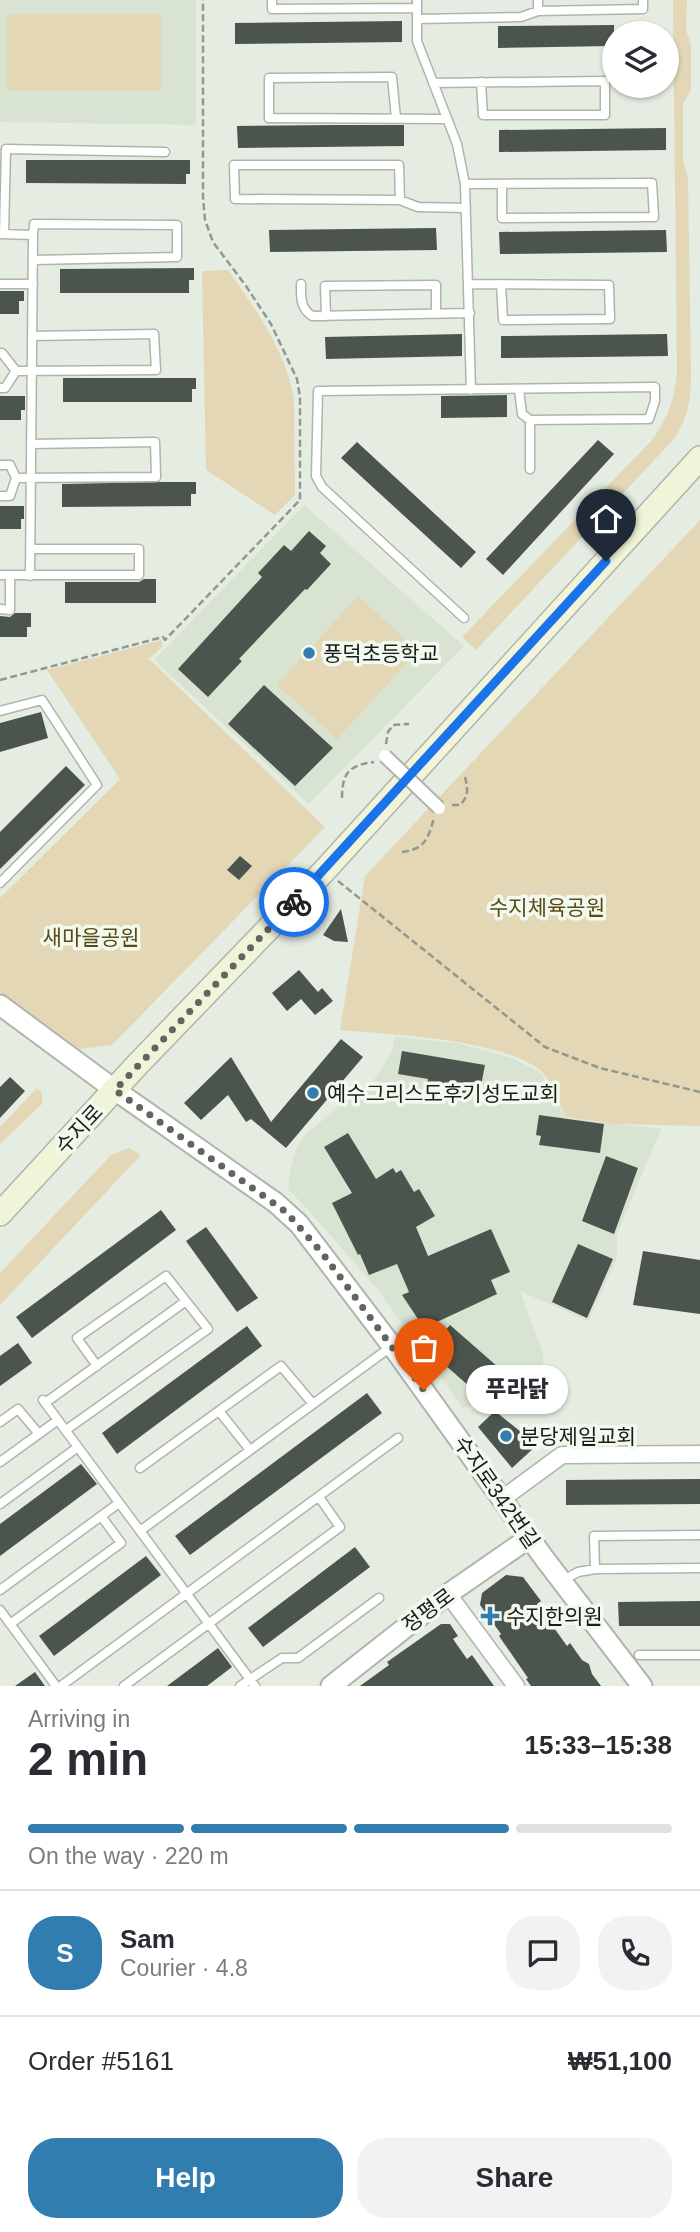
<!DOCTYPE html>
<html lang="en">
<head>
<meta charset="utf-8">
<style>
  :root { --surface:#fff; --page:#f2f2f3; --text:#2b2b33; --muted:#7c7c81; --line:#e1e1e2; --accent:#327db0 }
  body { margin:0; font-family:Arial,"Noto Sans KR",sans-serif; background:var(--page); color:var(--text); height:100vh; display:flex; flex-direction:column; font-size:26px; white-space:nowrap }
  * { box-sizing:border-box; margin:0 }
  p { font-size:23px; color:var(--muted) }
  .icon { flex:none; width:38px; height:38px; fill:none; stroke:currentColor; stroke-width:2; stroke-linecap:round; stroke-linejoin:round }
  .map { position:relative; height:1686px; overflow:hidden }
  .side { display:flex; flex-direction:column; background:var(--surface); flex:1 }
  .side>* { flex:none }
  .tools { position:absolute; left:602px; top:21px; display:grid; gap:14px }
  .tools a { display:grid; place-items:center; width:77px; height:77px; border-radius:50%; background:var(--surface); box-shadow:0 2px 5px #0004; font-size:35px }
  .pin { position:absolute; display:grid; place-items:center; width:60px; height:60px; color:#fff; margin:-72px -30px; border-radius:50% 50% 50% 0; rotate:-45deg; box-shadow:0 0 7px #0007 }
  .pin .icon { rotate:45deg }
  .courier { position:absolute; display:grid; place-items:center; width:70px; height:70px; margin:-35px; border:5px solid #1a73e8; border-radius:50%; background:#fff; color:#222; box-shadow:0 2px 9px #0007 }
  .bubble { position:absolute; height:49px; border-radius:24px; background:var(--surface); box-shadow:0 2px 5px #0004; font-size:23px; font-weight:800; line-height:49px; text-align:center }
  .head em { font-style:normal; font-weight:800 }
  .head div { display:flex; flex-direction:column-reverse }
  .head { display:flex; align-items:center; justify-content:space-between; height:119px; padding:0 28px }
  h1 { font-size:46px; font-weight:800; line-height:52px }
  .bar { display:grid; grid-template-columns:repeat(4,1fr); gap:10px 7px; align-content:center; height:84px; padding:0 28px }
  .bar i { height:9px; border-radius:5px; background:var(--line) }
  .bar .active { background:var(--accent) }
  .bar p { grid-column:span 4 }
  .line { display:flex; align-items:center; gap:18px; padding:0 28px; border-top:2px solid var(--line) }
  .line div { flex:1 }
  .round { display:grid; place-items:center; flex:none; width:74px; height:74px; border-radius:28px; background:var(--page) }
  .primary-button { display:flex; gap:14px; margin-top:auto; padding:14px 28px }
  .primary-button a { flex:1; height:80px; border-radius:28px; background:var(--accent); color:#fff; font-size:28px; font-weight:800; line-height:80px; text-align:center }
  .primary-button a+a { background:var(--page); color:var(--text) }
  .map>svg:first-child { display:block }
  .built { fill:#d8e3d2 }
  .green { fill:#e3d7b5 }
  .building { fill:#4b554e }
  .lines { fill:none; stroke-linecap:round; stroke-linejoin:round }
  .service-casing { stroke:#aeb5aa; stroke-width:11 }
  .minor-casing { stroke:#aeb5aa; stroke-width:19 }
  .tertiary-casing { stroke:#aeb5aa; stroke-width:23 }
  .secondary-casing { stroke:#aeb5aa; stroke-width:26 }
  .path { stroke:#929890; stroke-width:2.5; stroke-dasharray:7 3.5; stroke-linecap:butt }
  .service { stroke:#fff; stroke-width:8 }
  .minor { stroke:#fff; stroke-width:16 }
  .tertiary { stroke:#fff; stroke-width:19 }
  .secondary { stroke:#f1f4d9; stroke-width:23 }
  .pedestrian-bridge-casing { stroke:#aeb5aa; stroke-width:16; stroke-linecap:butt }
  .pedestrian-bridge { stroke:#fff; stroke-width:12 }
  .done { stroke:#60655f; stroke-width:7; stroke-dasharray:0 12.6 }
  .route { stroke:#1a73e8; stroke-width:9 }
  .poi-dot { fill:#327db0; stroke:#f2faef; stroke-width:2.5 }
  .labels { text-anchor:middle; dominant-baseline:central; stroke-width:7; stroke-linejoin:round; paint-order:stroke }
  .poi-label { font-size:21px; fill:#191c18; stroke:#f2faef; text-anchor:start }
  .park-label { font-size:21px; fill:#5b4b13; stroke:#f2faef }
  .street-label { font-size:21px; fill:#191c18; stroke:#f2faef }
</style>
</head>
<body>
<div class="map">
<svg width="700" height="1686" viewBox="0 0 700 1686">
  <rect width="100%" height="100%" fill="#e5ede2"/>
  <!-- built -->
  <path class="built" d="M0,0H196V125L0,122Z
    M304,505L464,646L309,804L154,660Z
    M395,1037L457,1043L512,1058L541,1073L566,1118L661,1129L617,1234V1258L588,1321L520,1291L543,1353V1366L542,1376L534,1389L523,1394L510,1398L478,1403L463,1408L378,1290L312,1214L288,1189L291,1167L297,1146L304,1136L338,1107L369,1087L391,1054Z"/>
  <!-- green -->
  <path class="green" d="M673,0H687L686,30L691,45V90L683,104V160L688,178L691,373C691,400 689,414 675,438L476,650L462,637L652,440C669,416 674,401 677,373Z
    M7,14H161V91H7Z
    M228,270C256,310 286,351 294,400L295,495L275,515L206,470L202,271Z
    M700,520V1126L616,1124L566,1117C560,1105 549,1077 540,1070C497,1038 394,1035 340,1030L365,876Z
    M358,596L418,651L337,739L277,685Z
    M162,640V647L149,659L325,827L112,1045L79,1049L0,992V898L120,779L47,670Z
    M37,1088L42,1093V1104L0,1144V1127Z
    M129,1148L141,1155L0,1305V1273L111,1155Z"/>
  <!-- building -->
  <path class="building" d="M402,21V42L235,44V23Z
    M614,25V40H611V46L498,48V26Z
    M337,125H404V146L238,148L237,126Z
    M666,128V150L499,152V130Z
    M26,160H190V174H186V184L26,183Z
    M436,228L437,250L270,252L269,230Z
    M666,230L667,252L500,254L499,232Z
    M194,268V280H189V293H60V269Z
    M0,291H24V301H19V314H0Z
    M462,334V356L326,359L325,337Z
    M667,334L668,356L501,358V336Z
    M63,378H196V389H192V402H63Z
    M507,395V417L441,418V396Z
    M0,396H25V410H21V420H0Z
    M598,440L614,454L503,575L486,559Z
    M357,442L476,552L461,568L341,458Z
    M160,482H196V494H191V506L62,507V484Z
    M0,506H24V519H21V529H0Z
    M309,531L326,546L320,553L331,564L307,590L305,589L239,659L242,661L208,697L178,669L262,577L258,573L284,545L291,551Z
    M144,579H156V603H65V582H139Z
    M15,613H31V627H27V637H0V616L10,617Z
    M264,685L333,748L295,786L228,724Z
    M41,712L48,738L0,752V723Z
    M66,766L85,785L0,869V832Z
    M240,856L252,866L239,880L227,870Z
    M341,909L348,942L334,941L323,935Z
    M299,970L318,992L322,988L333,1001L315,1015L301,999L287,1011L272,993Z
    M341,1039L363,1057L286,1148L251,1119L246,1122L228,1095L201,1120L184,1103L231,1057L271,1122Z
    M402,1051L485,1065L479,1096L426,1087L428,1079L398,1074Z
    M10,1077L25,1091L0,1118V1087Z
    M539,1115L604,1124L600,1153L539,1145L541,1136L536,1135Z
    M348,1133L376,1179L393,1168L396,1173L401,1170L414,1192L419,1189L435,1216L416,1227L428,1256L491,1229L510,1272L491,1280L497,1294L424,1328L402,1295L409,1292L397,1264L369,1275L360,1254L358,1255L332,1203L352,1193L324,1147Z
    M606,1156L638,1168L614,1234L582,1221Z
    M161,1210L176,1230L32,1338L16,1317Z
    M206,1227L258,1298L237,1312L186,1241Z
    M578,1244L613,1259L587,1318L552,1302Z
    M643,1251L700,1260V1314L633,1305Z
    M450,1325L523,1389L478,1394L428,1350Z
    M247,1326L262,1346L117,1454L102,1433Z
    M18,1343L32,1363L0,1386V1356Z
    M367,1393L382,1413L190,1555L175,1536Z
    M495,1411L537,1445L512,1468L478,1427Z
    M81,1464L97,1484L0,1556V1524Z
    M700,1479V1504L566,1505V1480Z
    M355,1547L370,1567L263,1647L248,1628Z
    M146,1556L161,1575L54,1656L39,1636Z
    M506,1575L523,1577L541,1601L537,1604L567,1646L570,1643L582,1660L589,1664L592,1674L601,1686H531L526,1679L528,1678L499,1636L501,1634L480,1605L482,1593Z
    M700,1601V1626H619L618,1602Z
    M441,1624H450L458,1636L453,1639L467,1659L472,1655L494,1686H360L389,1665L387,1662Z
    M218,1648L232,1667L207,1686H167Z
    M35,1672L45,1686H15Z"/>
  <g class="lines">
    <!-- service casing -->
    <g class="service-casing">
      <path id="service" d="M272,0V9L417,8
        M417,0V41L457,144L465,184L471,390
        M538,0V11
        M417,19L521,17L538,11L643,9V0
        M433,83L605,81V115H483L481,82
        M396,118L392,77L269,78V118L447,119
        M465,184L652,183L654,217L502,218V184
        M400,200L399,165H234L235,199L400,200L418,207L466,208
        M0,234L33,235L30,576
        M4,234L6,149L165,152
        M33,260L177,257V225L34,224L33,235
        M0,284H33
        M301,284C301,297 300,308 312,316L470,313
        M469,284L609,285L610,319L503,320L501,284
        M326,316L325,286L436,285V314
        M0,353H2L16,371
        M16,371L156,370L154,334L32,336
        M0,388H5L16,371
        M530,420V469
        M0,465H10L16,478L10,496H0
        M16,478L156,477L155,442L31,444
        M0,575H139V549H31
        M0,609L10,610V576
        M464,618L322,487L316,476L318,391L655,387V401L649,419L530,420L522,414L519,390
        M0,711L42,700L97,785L0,883
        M43,1400L255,1686
        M45,1403L186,1301
        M219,1411L250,1450
        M0,1422L18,1409L39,1434
        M66,1430L208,1329L166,1276L77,1338L97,1366
        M0,1462L58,1420
        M140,1468L281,1366L313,1404
        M0,1504L78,1447
        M140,1531L392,1346
        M595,1569L594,1536L700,1535
        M562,1581L578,1572L595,1569L700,1568
        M0,1590L119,1503
        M0,1610L56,1686
        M10,1624L121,1543L101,1516
        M639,1655H700
        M61,1686L398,1438
        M124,1686L340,1527L319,1497
        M240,1686L282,1658H298L379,1598"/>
    </g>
    <!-- minor casing -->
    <g class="minor-casing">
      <path id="minor" d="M502,1499L562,1455L700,1454
        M448,1594L516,1686"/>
    </g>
    <!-- tertiary casing -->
    <g class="tertiary-casing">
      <path id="tertiary" d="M0,1005L115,1090L276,1203L299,1224L322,1254L392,1346L544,1558L642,1686
        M331,1686L448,1594L529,1538"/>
    </g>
    <!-- secondary casing -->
    <g class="secondary-casing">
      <path id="secondary" d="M0,1214L137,1065L325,870L700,458"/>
    </g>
    <!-- path -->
    <path class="path" d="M0,680L163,637L165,640L300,500V397L297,379L271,324L246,286L213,242L205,220L203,197V0
      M386,744L388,732L393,725L409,724
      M342,798C342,773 349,765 374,762
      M452,805H460C469,796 468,789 465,777
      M402,852C426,849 428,838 434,818
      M338,881L545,1047L600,1068L700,1092"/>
    <!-- service -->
    <use href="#service" class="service"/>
    <!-- minor -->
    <use href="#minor" class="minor"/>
    <!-- tertiary -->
    <use href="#tertiary" class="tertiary"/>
    <!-- secondary -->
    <use href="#secondary" class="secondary"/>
    <!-- pedestrian-bridge casing -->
    <g class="pedestrian-bridge-casing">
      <path id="pedestrian-bridge" d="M385,756L439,808"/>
    </g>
    <!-- pedestrian-bridge -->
    <use href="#pedestrian-bridge" class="pedestrian-bridge"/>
  </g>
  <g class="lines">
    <!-- done -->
    <path class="done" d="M294,902L115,1090L286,1212L323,1254L424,1390"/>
    <!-- route -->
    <path class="route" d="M294,902L606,561"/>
  </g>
  <!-- markers -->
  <g class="poi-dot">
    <circle cx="309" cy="653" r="7"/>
    <circle cx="313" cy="1093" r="7"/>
    <circle cx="506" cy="1436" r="7"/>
    <path d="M486.5 1605.5h7v7h7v7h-7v7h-7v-7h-7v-7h7z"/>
  </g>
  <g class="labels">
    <!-- poi labels -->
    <g class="poi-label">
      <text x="323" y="653">풍덕초등학교</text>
      <text x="327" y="1093">예수그리스도후기성도교회</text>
      <text x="520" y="1436">분당제일교회</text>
      <text x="506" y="1616">수지한의원</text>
    </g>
    <!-- park labels -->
    <g class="park-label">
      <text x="547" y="907">수지체육공원</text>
      <text x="91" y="937">새마을공원</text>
    </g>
    <!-- street labels -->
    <g class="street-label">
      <text transform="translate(79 1129) rotate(-47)">수지로</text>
      <text transform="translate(497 1492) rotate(55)">수지로342번길</text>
      <text transform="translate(428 1610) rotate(-37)">정평로</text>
    </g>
  </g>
</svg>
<div class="tools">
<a><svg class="icon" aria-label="layers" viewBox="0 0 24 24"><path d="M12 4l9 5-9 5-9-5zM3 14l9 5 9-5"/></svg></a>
</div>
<div class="pin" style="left:424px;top:1390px;background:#ea580c"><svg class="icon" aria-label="bag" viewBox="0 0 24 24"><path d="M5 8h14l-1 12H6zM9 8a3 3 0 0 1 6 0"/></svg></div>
<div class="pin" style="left:606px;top:561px;background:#1f2937"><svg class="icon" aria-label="home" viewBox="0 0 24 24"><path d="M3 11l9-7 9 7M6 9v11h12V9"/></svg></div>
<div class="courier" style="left:294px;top:902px"><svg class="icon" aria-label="bike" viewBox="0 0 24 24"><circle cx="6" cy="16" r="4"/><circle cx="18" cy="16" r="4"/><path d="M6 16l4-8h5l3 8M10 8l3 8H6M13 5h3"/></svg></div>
<div class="bubble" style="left:466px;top:1365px;width:102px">푸라닭</div>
</div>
<section class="side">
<div class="head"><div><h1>2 min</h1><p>Arriving in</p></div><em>15:33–15:38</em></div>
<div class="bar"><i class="active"></i><i class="active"></i><i class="active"></i><i></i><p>On the way · 220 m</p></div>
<div class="line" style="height:126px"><b class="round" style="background:var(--accent);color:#fff">S</b><div><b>Sam</b><p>Courier · 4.8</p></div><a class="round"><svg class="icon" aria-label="chat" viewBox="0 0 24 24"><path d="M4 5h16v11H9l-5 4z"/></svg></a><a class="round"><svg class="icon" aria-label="phone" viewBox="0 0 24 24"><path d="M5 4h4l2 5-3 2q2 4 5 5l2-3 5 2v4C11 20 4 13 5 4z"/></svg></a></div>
<div class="line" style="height:91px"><div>Order #5161</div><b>₩51,100</b></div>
<div class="primary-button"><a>Help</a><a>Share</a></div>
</section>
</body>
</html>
